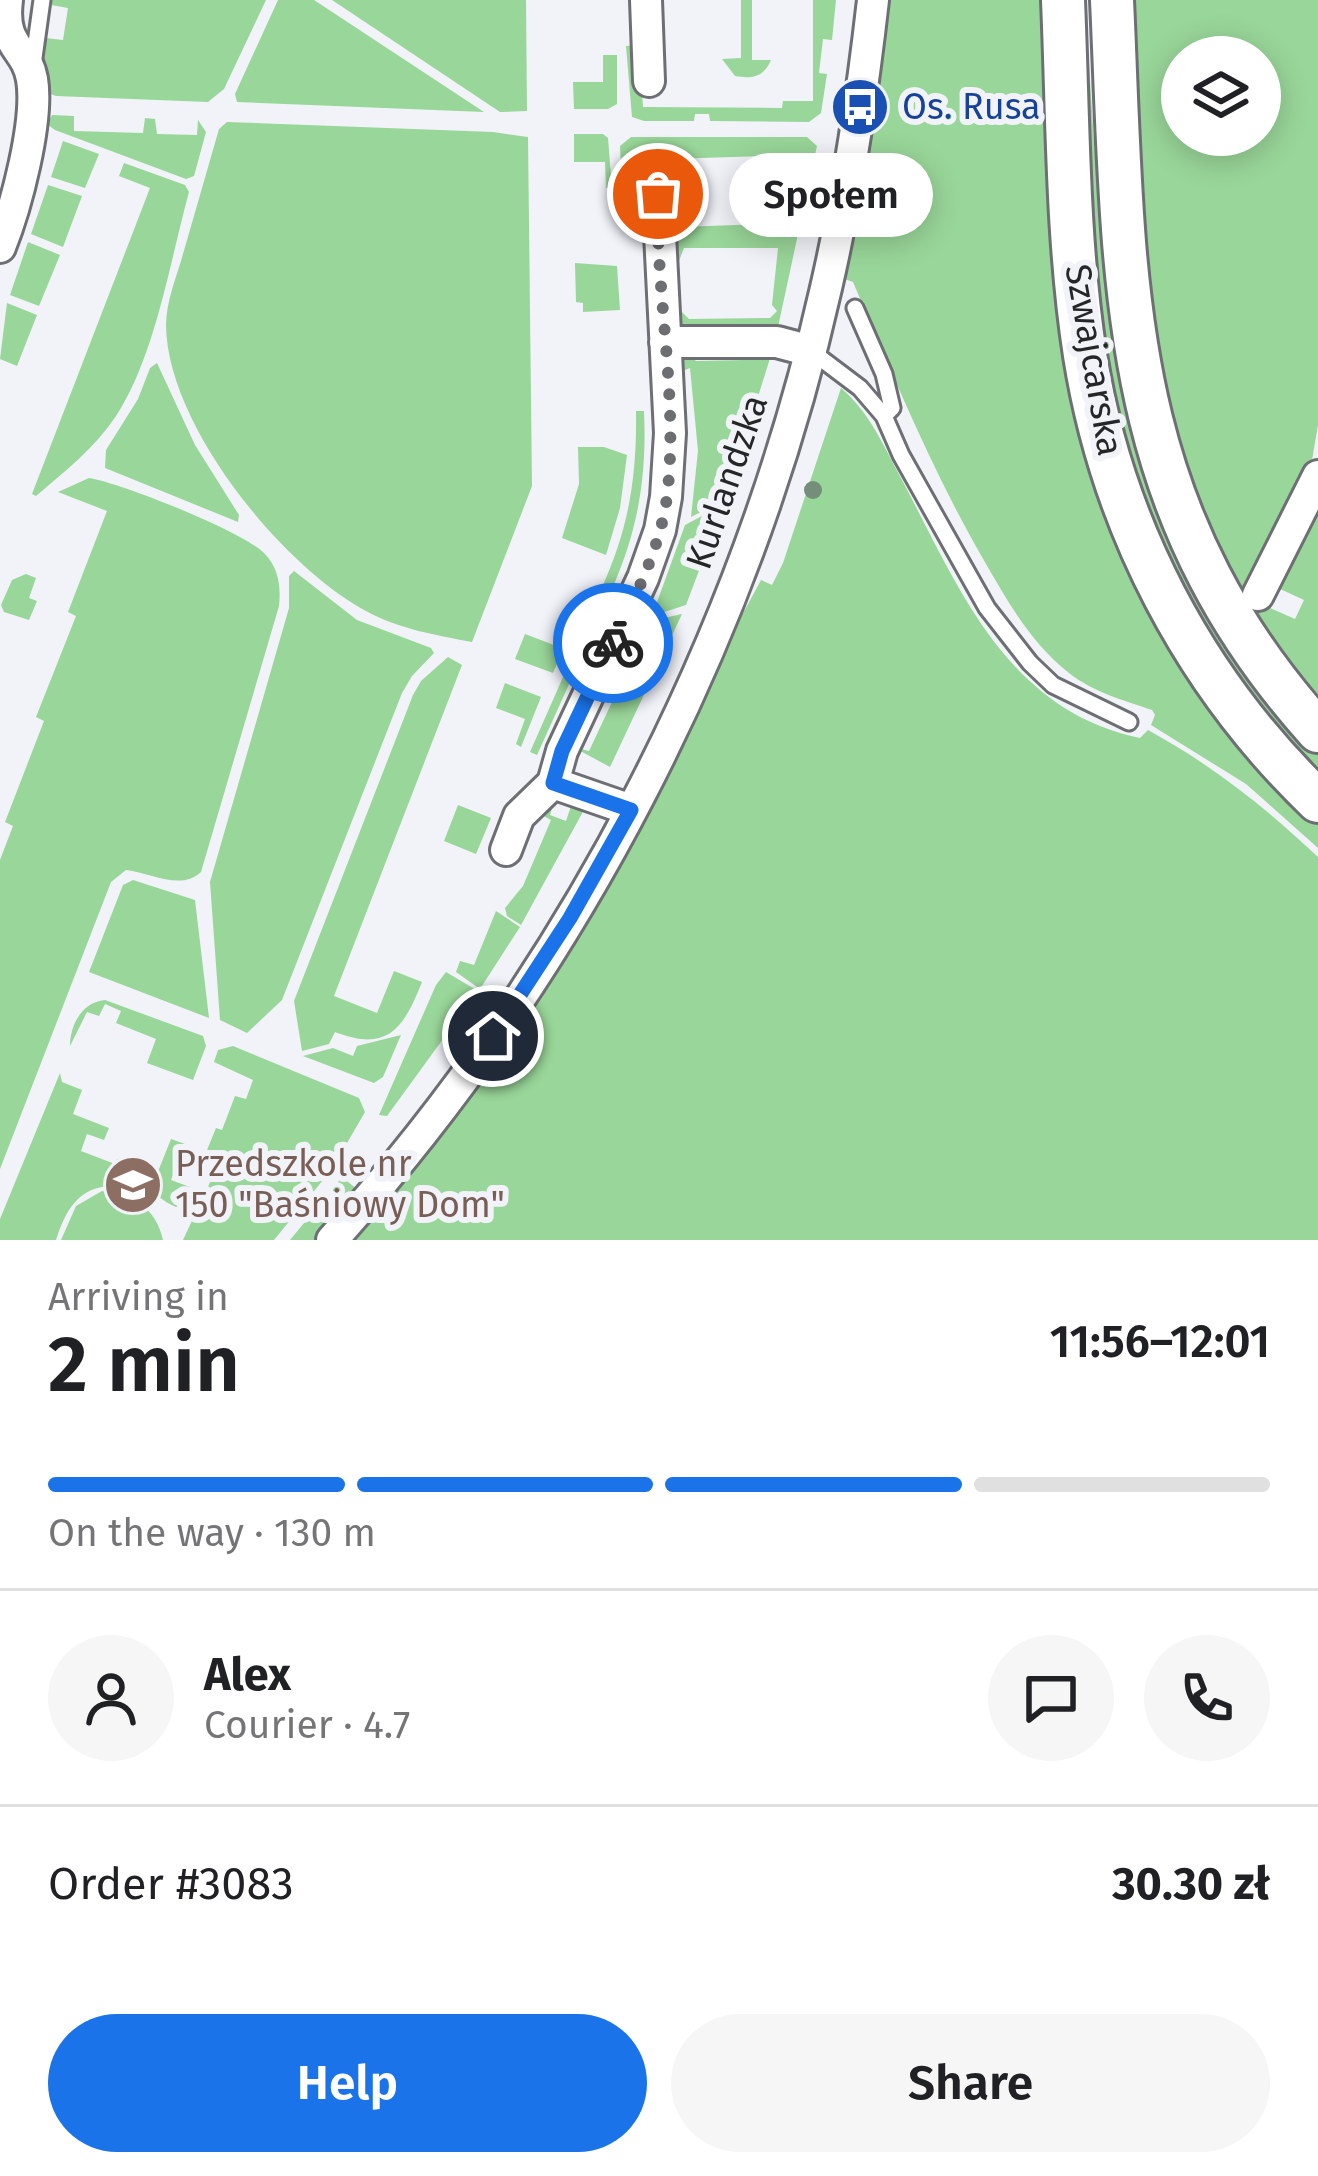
<!DOCTYPE html>
<html lang="en">
<head>
<meta charset="utf-8">
<style>
  :root { --surface:#fff; --page:#f6f6f6; --text:#202124; --muted:#757577; --line:#e0e0e0; --accent:#1a73e8 }
  body { margin:0; font-family:"Fira Sans",sans-serif; background:var(--page); color:var(--text); height:100vh; display:flex; flex-direction:column; font-size:45px; white-space:nowrap }
  * { box-sizing:border-box; margin:0 }
  p { font-size:39px; color:var(--muted) }
  .icon { flex:none; width:66px; height:66px; fill:none; stroke:currentColor; stroke-width:2; stroke-linecap:round; stroke-linejoin:round }
  .map { position:relative; height:1240px; overflow:hidden }
  .sheet { display:flex; flex-direction:column; background:var(--surface); flex:1 }
  .sheet>* { flex:none }
  .tools { position:absolute; left:1161px; top:36px; display:grid; gap:24px }
  .tools a { display:grid; place-items:center; width:120px; height:120px; border-radius:50%; background:var(--surface); box-shadow:0 6px 30px #0003; font-size:60px }
  .pin { position:absolute; display:grid; place-items:center; width:102px; height:102px; color:#fff; margin:-51px; border:6px solid #fff; border-radius:50%; box-shadow:0 3px 12px #0007 }
  .courier { position:absolute; display:grid; place-items:center; width:120px; height:120px; margin:-60px; border:9px solid #1a73e8; border-radius:50%; background:#fff; color:#222; box-shadow:0 3px 15px #0007 }
  .bubble { position:absolute; height:84px; border-radius:42px; background:var(--surface); box-shadow:0 6px 30px #0003; font-size:39px; font-weight:600; line-height:84px; text-align:center }
  .head em { font-style:normal; font-weight:600 }
  .head div { display:flex; flex-direction:column-reverse }
  .head { display:flex; align-items:center; justify-content:space-between; height:204px; padding:0 48px }
  h1 { font-size:78px; font-weight:600; line-height:90px }
  .bar { display:grid; grid-template-columns:repeat(4,1fr); gap:18px 12px; align-content:center; height:144px; padding:0 48px }
  .bar i { height:15px; border-radius:9px; background:var(--line) }
  .bar .active { background:var(--accent) }
  .bar p { grid-column:span 4 }
  .line { display:flex; align-items:center; gap:30px; padding:0 48px; border-top:3px solid var(--line) }
  .line div { flex:1 }
  .round { display:grid; place-items:center; flex:none; width:126px; height:126px; border-radius:63px; background:var(--page) }
  .cta { display:flex; gap:24px; margin-top:auto; padding:24px 48px }
  .cta a { flex:1; height:138px; border-radius:72px; background:var(--accent); color:#fff; font-size:48px; font-weight:600; line-height:138px; text-align:center }
  .cta a+a { background:var(--page); color:var(--text) }
  .map>svg:first-child { display:block }
  .green { fill:#99d699; fill-rule:evenodd }
  .lines { fill:none; stroke-linecap:round; stroke-linejoin:round }
  .lane-casing { stroke:#6d6f74; stroke-width:21 }
  .street-casing { stroke:#6d6f74; stroke-width:36 }
  .secondary-casing { stroke:#6d6f74; stroke-width:48 }
  .lane { stroke:#fff; stroke-width:15 }
  .street { stroke:#fff; stroke-width:30 }
  .secondary { stroke:#fff; stroke-width:42 }
  .tree { fill:#748e79 }
  .done { stroke:#6c6e71; stroke-width:12; stroke-dasharray:0 21.6 }
  .route { stroke:#1a73e8; stroke-width:15 }
  .labels { text-anchor:middle; dominant-baseline:central; stroke-width:12; stroke-linejoin:round; paint-order:stroke }
  .transit-label { font-size:36px; fill:#164399; stroke:#f1f3f9; text-anchor:start }
  .street-label { font-size:36px; fill:#252628; stroke:#f1f3f9 }
  .education-label { font-size:36px; fill:#785e54; stroke:#f1f3f9; text-anchor:start }
</style>
</head>
<body>
<div class="map">
<svg width="1318" height="1240" viewBox="0 0 1318 1240">
  <rect width="100%" height="100%" fill="#f1f3f9"/>
  <!-- green -->
  <path class="green" d="M51,0H266L224,89L208,102L56,96L45,92L40,77L46,38L63,40L68,8L51,5Z
    M278,0H314L484,112L237,102L235,94Z
    M332,0H526L527,111L500,112Z
    M741,0H752V60H771C764,77 752,79 735,76L722,59L741,58Z
    M813,0H836L832,40L823,39L819,73L827,74L821,113L809,122L710,121L709,114H695L694,121H644L632,117L626,46L639,45L643,107L782,108L783,101H813Z
    M887,0H1042L1084,420L1318,819V848L1246,784L1151,725L1155,715L1152,710C1123,700 1093,692 1069,673C1032,644 1009,604 986,564C933,473 894,378 853,282L842,278Z
    M1077,0H1085L1094,143L1122,359L1318,751V781L1232,681L1148,529L1101,361Z
    M1126,0H1318V425L1312,460L1248,585L1265,611L1268,607L1295,619L1304,600L1278,588L1318,507V711L1216,561L1149,356ZM1182,57H1260V135H1182Z
    M603,55H617V104L608,109H574L573,82H603Z
    M52,115L74,116V131L143,133L145,118L155,119L157,134L197,135L198,120L206,132L194,176L186,179L55,130L47,124Z
    M227,122L493,132L528,137L532,486L472,642C435,635 399,629 366,611C281,565 167,425 166,325C166,301 177,276 183,254C195,212 207,171 219,129Z
    M574,134H603L608,138L612,188H606L605,162H574Z
    M631,137H807L817,146L778,327L678,328L676,306L689,319L770,318L777,311L772,305L778,248H684L679,261L675,258L673,215L679,227L795,223L794,171L800,162L794,155L669,159L668,155H636L631,188L622,189L620,146Z
    M63,141L99,154L85,188L51,177Z
    M124,163L185,185L189,192C170,261 155,357 116,416C95,448 65,471 36,496L32,494L150,188L119,176Z
    M48,185L82,196L63,247L31,234Z
    M28,242L60,255L39,306L10,295Z
    M575,263L617,266L620,310L583,312V303L576,302Z
    M7,303L37,315L17,366L0,359Z
    M750,350L772,352L726,499L691,517L698,451L690,368L675,374L686,352L696,361L745,360Z
    M157,363L195,445L239,515L238,522L105,468L106,450L138,399L150,368Z
    M841,388C870,413 883,445 901,478C959,588 1006,710 1140,738L1148,730C1212,765 1265,807 1318,857V1240H350L455,1113L714,667L761,580L772,585L783,563Z
    M636,411H644C647,477 638,531 611,591L602,587C629,528 637,476 636,411Z
    M578,447H604L627,455L620,508L606,555L562,538L579,484Z
    M89,478C121,483 242,531 264,553C279,568 281,587 279,606L201,872C181,891 151,873 126,870L111,882L0,1169V860L13,826L5,822L44,721L36,717L76,616L68,612L107,511L58,492Z
    M717,508L722,510L686,605L652,616L685,525Z
    M294,571L357,620L431,648L434,653L412,676L402,693L282,1000L247,1033L220,1020L210,882L289,608V576Z
    M26,574L36,578L29,598L37,601L29,620L4,612L1,605L12,580Z
    M682,614L610,767L573,747L589,751L650,621Z
    M563,623L573,627L553,673L515,659L525,634L554,645Z
    M586,625L594,629L537,755L530,752Z
    M448,657L462,665L334,996L377,1013L394,971L422,982C404,1027 389,1053 335,1032L329,1044L302,1051L294,1001L413,695L421,681Z
    M505,683L541,697L521,747L516,744L525,719L496,708Z
    M555,798L550,815L566,821L572,803L585,808L521,925L507,916L505,908L523,886L551,820L538,813Z
    M458,805L491,818L476,854L444,841Z
    M133,880L195,900L209,1018L89,972L123,885Z
    M496,911L520,927L480,989L456,972L460,961L474,965Z
    M446,972L478,991L387,1116L379,1115L436,985Z
    M105,1000L203,1036L206,1046L193,1080L147,1063L156,1039L116,1023L121,1011L105,1004L99,1016L87,1012L70,1046C70,1025 82,1002 105,1000Z
    M401,1035L383,1077L374,1083L303,1056L333,1048L353,1056L357,1046Z
    M233,1046L359,1098L365,1112L332,1169L274,1240H183L220,1161L212,1155L202,1179L196,1177L216,1128L222,1130L235,1096L246,1099L253,1080L214,1062L218,1050Z
    M60,1073L62,1082L82,1090L73,1114L109,1128L104,1140L87,1134L81,1151L115,1164L117,1159L123,1162L114,1186C79,1186 66,1209 56,1240H0V1219Z
    M171,1139L185,1144L171,1180L198,1190L193,1200L176,1207C162,1202 136,1179 133,1166L157,1174Z
    M342,1177L358,1190L315,1240H290Z
    M102,1191C133,1194 156,1208 163,1240H61L76,1206Z"/>
  <g class="lines">
    <!-- lane casing -->
    <g class="lane-casing">
      <path id="lane" d="M33,65L42,0
        M855,308L884,374L892,408L884,416
        M811,351L860,388L884,416L901,455L987,608L1030,663L1053,685L1129,722"/>
    </g>
    <!-- street casing -->
    <g class="street-casing">
      <path id="street" d="M646,0L649,81
        M0,247C16,207 39,121 32,79C26,46 1,47 7,0
        M665,342H777L811,351
        M1258,595L1318,476
        M553,783L631,810
        M506,850L519,816L553,783L562,751L643,578L660,530L666,497L670,433L658,194
        M332,1240C573,973 747,638 826,288C848,193 862,97 873,0"/>
    </g>
    <!-- secondary casing -->
    <g class="secondary-casing">
      <path id="secondary" d="M1063,0C1068,118 1067,239 1085,355C1112,525 1194,682 1318,801
        M1112,0C1125,284 1115,505 1318,731"/>
    </g>
    <!-- lane -->
    <use href="#lane" class="lane"/>
    <!-- street -->
    <use href="#street" class="street"/>
    <!-- secondary -->
    <use href="#secondary" class="secondary"/>
  </g>
  <!-- trees -->
  <circle class="tree" cx="813" cy="490" r="9"/>
  <g class="lines">
    <!-- done -->
    <path class="done" d="M613,643C635,597 660,549 667,497C679,396 655,294 658,194"/>
    <!-- route -->
    <path class="route" d="M493,1036L570,918L631,810L553,783L562,751L613,643"/>
  </g>
  <!-- icons -->
  <defs>
    <g id="bus-disc" transform="scale(3)"><circle r="9.5" fill="#1a4fb4" stroke="#f1f3f9"/><path d="M-5-6H5V4H4V6H2V4H-2V6H-4V4H-5ZM-3.5-4V0h7V-4ZM-3.5 1.2v1.5H-2V1.2ZM2 1.2v1.5H3.5V1.2Z" fill="#fff"/></g>
    <g id="school-disc" transform="scale(3)"><circle r="9.5" fill="#8d6e63" stroke="#f1f3f9"/><path d="M0-5L7-2L0 1L-7-2ZM-4 1L0 2.5L4 1V4Q0 6-4 4Z" fill="#fff"/></g>
  </defs>
  <g fill-rule="evenodd">
    <use href="#bus-disc" x="860" y="107"/>
    <use href="#school-disc" x="133" y="1185"/>
  </g>
  <g class="labels">
    <!-- transit labels -->
    <g class="transit-label">
      <text x="902" y="107">Os. Rusa</text>
    </g>
    <!-- street labels -->
    <g class="street-label">
      <text transform="translate(1094 360) rotate(80)">Szwajcarska</text>
      <text transform="translate(727 482) rotate(-71)">Kurlandzka</text>
    </g>
    <!-- education labels -->
    <g class="education-label">
      <text x="175" y="1164">Przedszkole nr<tspan x="175" dy="41">150 "Baśniowy Dom"</tspan></text>
    </g>
  </g>
</svg>
<div class="tools">
<a><svg class="icon" aria-label="layers" viewBox="0 0 24 24"><path d="M12 4l9 5-9 5-9-5zM3 14l9 5 9-5"/></svg></a>
</div>
<div class="pin" style="left:658px;top:194px;background:#ea580c"><svg class="icon" aria-label="bag" viewBox="0 0 24 24"><path d="M5 8h14l-1 12H6zM9 8a3 3 0 0 1 6 0"/></svg></div>
<div class="pin" style="left:493px;top:1036px;background:#1f2937"><svg class="icon" aria-label="home" viewBox="0 0 24 24"><path d="M3 11l9-7 9 7M6 9v11h12V9"/></svg></div>
<div class="courier" style="left:613px;top:643px"><svg class="icon" aria-label="bike" viewBox="0 0 24 24"><circle cx="6" cy="16" r="4"/><circle cx="18" cy="16" r="4"/><path d="M6 16l4-8h5l3 8M10 8l3 8H6M13 5h3"/></svg></div>
<div class="bubble" style="left:729px;top:153px;width:204px">Społem</div>
</div>
<section class="sheet">
<div class="head"><div><h1>2 min</h1><p>Arriving in</p></div><em>11:56–12:01</em></div>
<div class="bar"><i class="active"></i><i class="active"></i><i class="active"></i><i></i><p>On the way · 130 m</p></div>
<div class="line" style="height:216px"><a class="round"><svg class="icon" aria-label="person" viewBox="0 0 24 24"><circle cx="12" cy="8" r="4"/><path d="M4 21q1-7 8-7t8 7"/></svg></a><div><b>Alex</b><p>Courier · 4.7</p></div><a class="round"><svg class="icon" aria-label="chat" viewBox="0 0 24 24"><path d="M4 5h16v11H9l-5 4z"/></svg></a><a class="round"><svg class="icon" aria-label="phone" viewBox="0 0 24 24"><path d="M5 4h4l2 5-3 2q2 4 5 5l2-3 5 2v4C11 20 4 13 5 4z"/></svg></a></div>
<div class="line" style="height:156px"><div>Order #3083</div><b>30.30 zł</b></div>
<div class="cta"><a>Help</a><a>Share</a></div>
</section>
</body>
</html>
